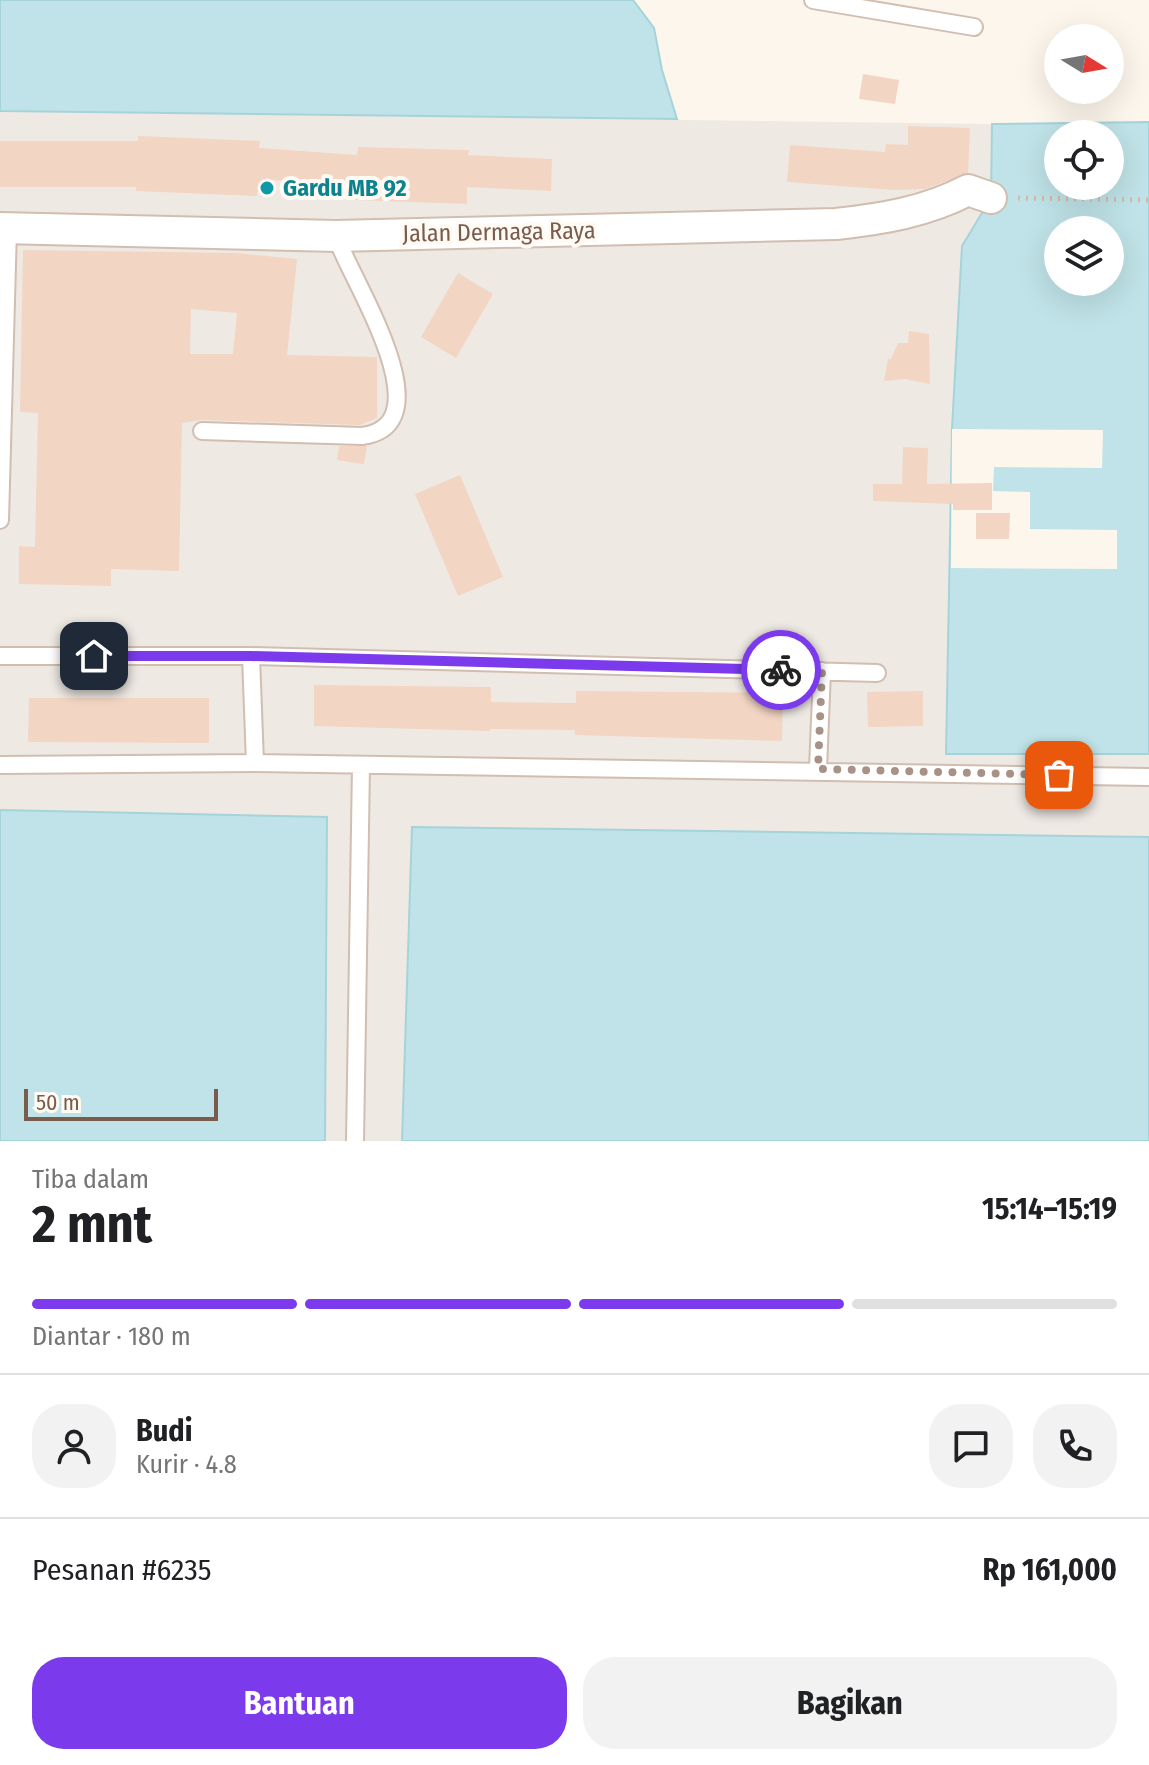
<!DOCTYPE html>
<html lang="id">
<head>
<meta charset="utf-8">
<style>
  :root { --surface:#fff; --page:#f2f2f2; --text:#202124; --muted:#757577; --line:#e0e0e0; --accent:#7c3aed }
  body { margin:0; font-family:"Fira Sans Condensed",sans-serif; background:var(--page); color:var(--text); height:100vh; display:flex; flex-direction:column; font-size:30px; white-space:nowrap }
  * { box-sizing:border-box; margin:0 }
  p { font-size:26px; color:var(--muted) }
  .icon { flex:none; width:44px; height:44px; fill:none; stroke:currentColor; stroke-width:2; stroke-linecap:round; stroke-linejoin:round }
  .map { position:relative; height:1141px; overflow:hidden }
  .sheet { display:flex; flex-direction:column; background:var(--surface); flex:1 }
  .sheet>* { flex:none }
  .needle { width:52px; rotate:101deg }
  .fabs { position:absolute; left:1044px; top:24px; display:grid; gap:16px }
  .fabs a { display:grid; place-items:center; width:80px; height:80px; border-radius:50%; background:var(--surface); box-shadow:0 8px 32px #0002; font-size:40px }
  .scale { position:absolute; left:24px; bottom:20px; width:194px; box-sizing:border-box; padding-left:8px; border:4px solid #7a5c4d; border-top:0; font-size:22px; line-height:28px; white-space:nowrap; color:#7a5c4d; -webkit-text-stroke:6px #fffaf3; paint-order:stroke }
  .pin { position:absolute; display:grid; place-items:center; width:68px; height:68px; color:#fff; margin:-34px; border-radius:16px; box-shadow:0 4px 12px #0006 }
  .courier { position:absolute; display:grid; place-items:center; width:80px; height:80px; margin:-40px; border:6px solid #7c3aed; border-radius:50%; background:#fff; color:#222; box-shadow:0 2px 10px #0007 }
  .headline em { font-style:normal; font-weight:700 }
  .headline div { display:flex; flex-direction:column-reverse }
  .headline { display:flex; align-items:center; justify-content:space-between; height:136px; padding:0 32px }
  h1 { font-size:52px; font-weight:700; line-height:60px }
  .bar { display:grid; grid-template-columns:repeat(4,1fr); gap:12px 8px; align-content:center; height:96px; padding:0 32px }
  .bar i { height:10px; border-radius:6px; background:var(--line) }
  .bar .selected { background:var(--accent) }
  .bar p { grid-column:span 4 }
  .line { display:flex; align-items:center; gap:20px; padding:0 32px; border-top:2px solid var(--line) }
  .line div { flex:1 }
  .round { display:grid; place-items:center; flex:none; width:84px; height:84px; border-radius:32px; background:var(--page) }
  .action { display:flex; gap:16px; margin-top:auto; padding:16px 32px }
  .action a { flex:1; height:92px; border-radius:32px; background:var(--accent); color:#fff; font-size:32px; font-weight:700; line-height:92px; text-align:center }
  .action a+a { background:var(--page); color:var(--text) }
  .map>svg:first-child { display:block }
  .industrial { fill:#efe9e4 }
  .water { fill:#bfe3e8; stroke:#a5d3da; stroke-width:2; fill-rule:evenodd }
  .pier { fill:#fdf6ec }
  .building { fill:#f3d5c3; fill-rule:evenodd }
  .lines { fill:none; stroke-linecap:round; stroke-linejoin:round }
  .lane-casing { stroke:#d1beb0; stroke-width:20 }
  .street-casing { stroke:#d1beb0; stroke-width:34 }
  .path { stroke:#d9b8a5; stroke-width:5; stroke-dasharray:2 6; stroke-linecap:butt }
  .lane { stroke:#fff; stroke-width:16 }
  .street { stroke:#fff; stroke-width:30 }
  .done { stroke:#a89285; stroke-width:8; stroke-dasharray:0 14.4 }
  .route { stroke:#7c3aed; stroke-width:10 }
  .culture-dot { fill:#0f9aa8; stroke:#fffaf3; stroke-width:3 }
  .labels { text-anchor:middle; dominant-baseline:central; stroke-width:8; stroke-linejoin:round; paint-order:stroke }
  .culture-label { font-size:24px; font-weight:bold; fill:#0d838f; stroke:#fffaf3; text-anchor:start }
  .street-label { font-size:24px; fill:#7a5c4d; stroke:#fffaf3 }
</style>
</head>
<body>
<div class="map">
<svg width="1149" height="1141" viewBox="0 0 1149 1141">
  <rect width="100%" height="100%" fill="#fdf6ec"/>
  <!-- industrial -->
  <path class="industrial" d="M0,111L992,124L991,198L962,246L952,429L946,754H1149V837L413,827L402,1141H325L327,817L0,810Z"/>
  <!-- water -->
  <path class="water" d="M0,0H633L654,28L662,70L677,119L0,111Z
    M1149,122V754H946L952,429L962,246L991,198L992,124ZM1058,134H1110V186H1058ZM1058,230H1110V282H1058Z
    M0,810L327,817L325,1141H0Z
    M412,827L1149,837V1141H402Z"/>
  <!-- pier -->
  <path class="pier" d="M952,429L1103,430L1102,468L994,467L993,491L1030,492V529L1117,530V569L951,568Z"/>
  <!-- building -->
  <path class="building" d="M863,74L899,80L895,104L859,99Z
    M908,126L970,128L968,173L925,189L894,190L787,182L790,145L885,152L886,144L908,145Z
    M138,136L260,141L259,148L357,155L358,147L469,150L468,155L552,159L551,191L467,187V204L356,200V186L272,180L271,193L257,192V196L136,191V187H0V141H138Z
    M23,250L236,253L297,259L287,355L377,357V418L360,425L202,420L182,423L179,571L111,569V586L19,584V546L35,547L38,413L20,412ZM191,309L237,313L233,354H190Z
    M458,273L493,294L456,358L421,337Z
    M909,331L929,334L930,384L905,379L884,381L888,359H891L898,343H908Z
    M339,446H367L364,464L337,460Z
    M903,447L928,448L927,484L992,483V510H953V504L873,501V484H902Z
    M460,475L503,577L458,596L415,494Z
    M976,513H1010L1009,539H976Z
    M314,685L491,687V702L576,703V691L783,693L782,741L575,735V730L490,729V731L314,726Z
    M923,691V726L868,727L867,692Z
    M29,698H209V743L28,742Z"/>
  <g class="lines">
    <!-- lane casing -->
    <g class="lane-casing">
      <path id="lane" d="M813,0L974,27
        M202,431L362,436C448,425 349,277 336,236
        M0,520L8,228
        M0,656H251L877,673
        M251,656L255,763
        M0,765L255,763L1149,777
        M818,769L822,671
        M355,1141L361,766"/>
    </g>
    <!-- street casing -->
    <g class="street-casing">
      <path id="street" d="M0,228L336,236L836,224C882,219 926,212 968,190L991,198"/>
    </g>
    <!-- path -->
    <path class="path" d="M1018,198L1149,200"/>
    <!-- lane -->
    <use href="#lane" class="lane"/>
    <!-- street -->
    <use href="#street" class="street"/>
  </g>
  <g class="lines">
    <!-- done -->
    <path class="done" d="M781,670L822,671L818,769L1059,775"/>
    <!-- route -->
    <path class="route" d="M94,656H251L781,670"/>
  </g>
  <!-- markers -->
  <circle class="culture-dot" cx="267" cy="188" r="8"/>
  <g class="labels">
    <!-- culture labels -->
    <g class="culture-label">
      <text x="283" y="188">Gardu MB 92</text>
    </g>
    <!-- street labels -->
    <g class="street-label">
      <text transform="translate(499 232) rotate(-1)">Jalan Dermaga Raya</text>
    </g>
  </g>
</svg>
<div class="fabs">
<a><svg class="needle" viewBox="-14 -14 28 28"><path d="M0-13l5 13h-10z" fill="#e53935"/><path d="M0 13l5-13h-10z" fill="#757577"/></svg></a>
<a><svg class="icon" aria-label="locate" viewBox="0 0 24 24"><circle cx="12" cy="12" r="6"/><path d="M12 2v4M12 18v4M2 12h4M18 12h4"/></svg></a>
<a><svg class="icon" aria-label="layers" viewBox="0 0 24 24"><path d="M12 4l9 5-9 5-9-5zM3 14l9 5 9-5"/></svg></a>
</div>
<div class="scale">50 m</div>
<div class="pin" style="left:1059px;top:775px;background:#ea580c"><svg class="icon" aria-label="bag" viewBox="0 0 24 24"><path d="M5 8h14l-1 12H6zM9 8a3 3 0 0 1 6 0"/></svg></div>
<div class="pin" style="left:94px;top:656px;background:#1f2937"><svg class="icon" aria-label="home" viewBox="0 0 24 24"><path d="M3 11l9-7 9 7M6 9v11h12V9"/></svg></div>
<div class="courier" style="left:781px;top:670px"><svg class="icon" aria-label="bike" viewBox="0 0 24 24"><circle cx="6" cy="16" r="4"/><circle cx="18" cy="16" r="4"/><path d="M6 16l4-8h5l3 8M10 8l3 8H6M13 5h3"/></svg></div>
</div>
<section class="sheet">
<div class="headline"><div><h1>2 mnt</h1><p>Tiba dalam</p></div><em>15:14–15:19</em></div>
<div class="bar"><i class="selected"></i><i class="selected"></i><i class="selected"></i><i></i><p>Diantar · 180 m</p></div>
<div class="line" style="height:144px"><a class="round"><svg class="icon" aria-label="person" viewBox="0 0 24 24"><circle cx="12" cy="8" r="4"/><path d="M4 21q1-7 8-7t8 7"/></svg></a><div><b>Budi</b><p>Kurir · 4.8</p></div><a class="round"><svg class="icon" aria-label="chat" viewBox="0 0 24 24"><path d="M4 5h16v11H9l-5 4z"/></svg></a><a class="round"><svg class="icon" aria-label="phone" viewBox="0 0 24 24"><path d="M5 4h4l2 5-3 2q2 4 5 5l2-3 5 2v4C11 20 4 13 5 4z"/></svg></a></div>
<div class="line" style="height:104px"><div>Pesanan #6235</div><b>Rp 161,000</b></div>
<div class="action"><a>Bantuan</a><a>Bagikan</a></div>
</section>
</body>
</html>
